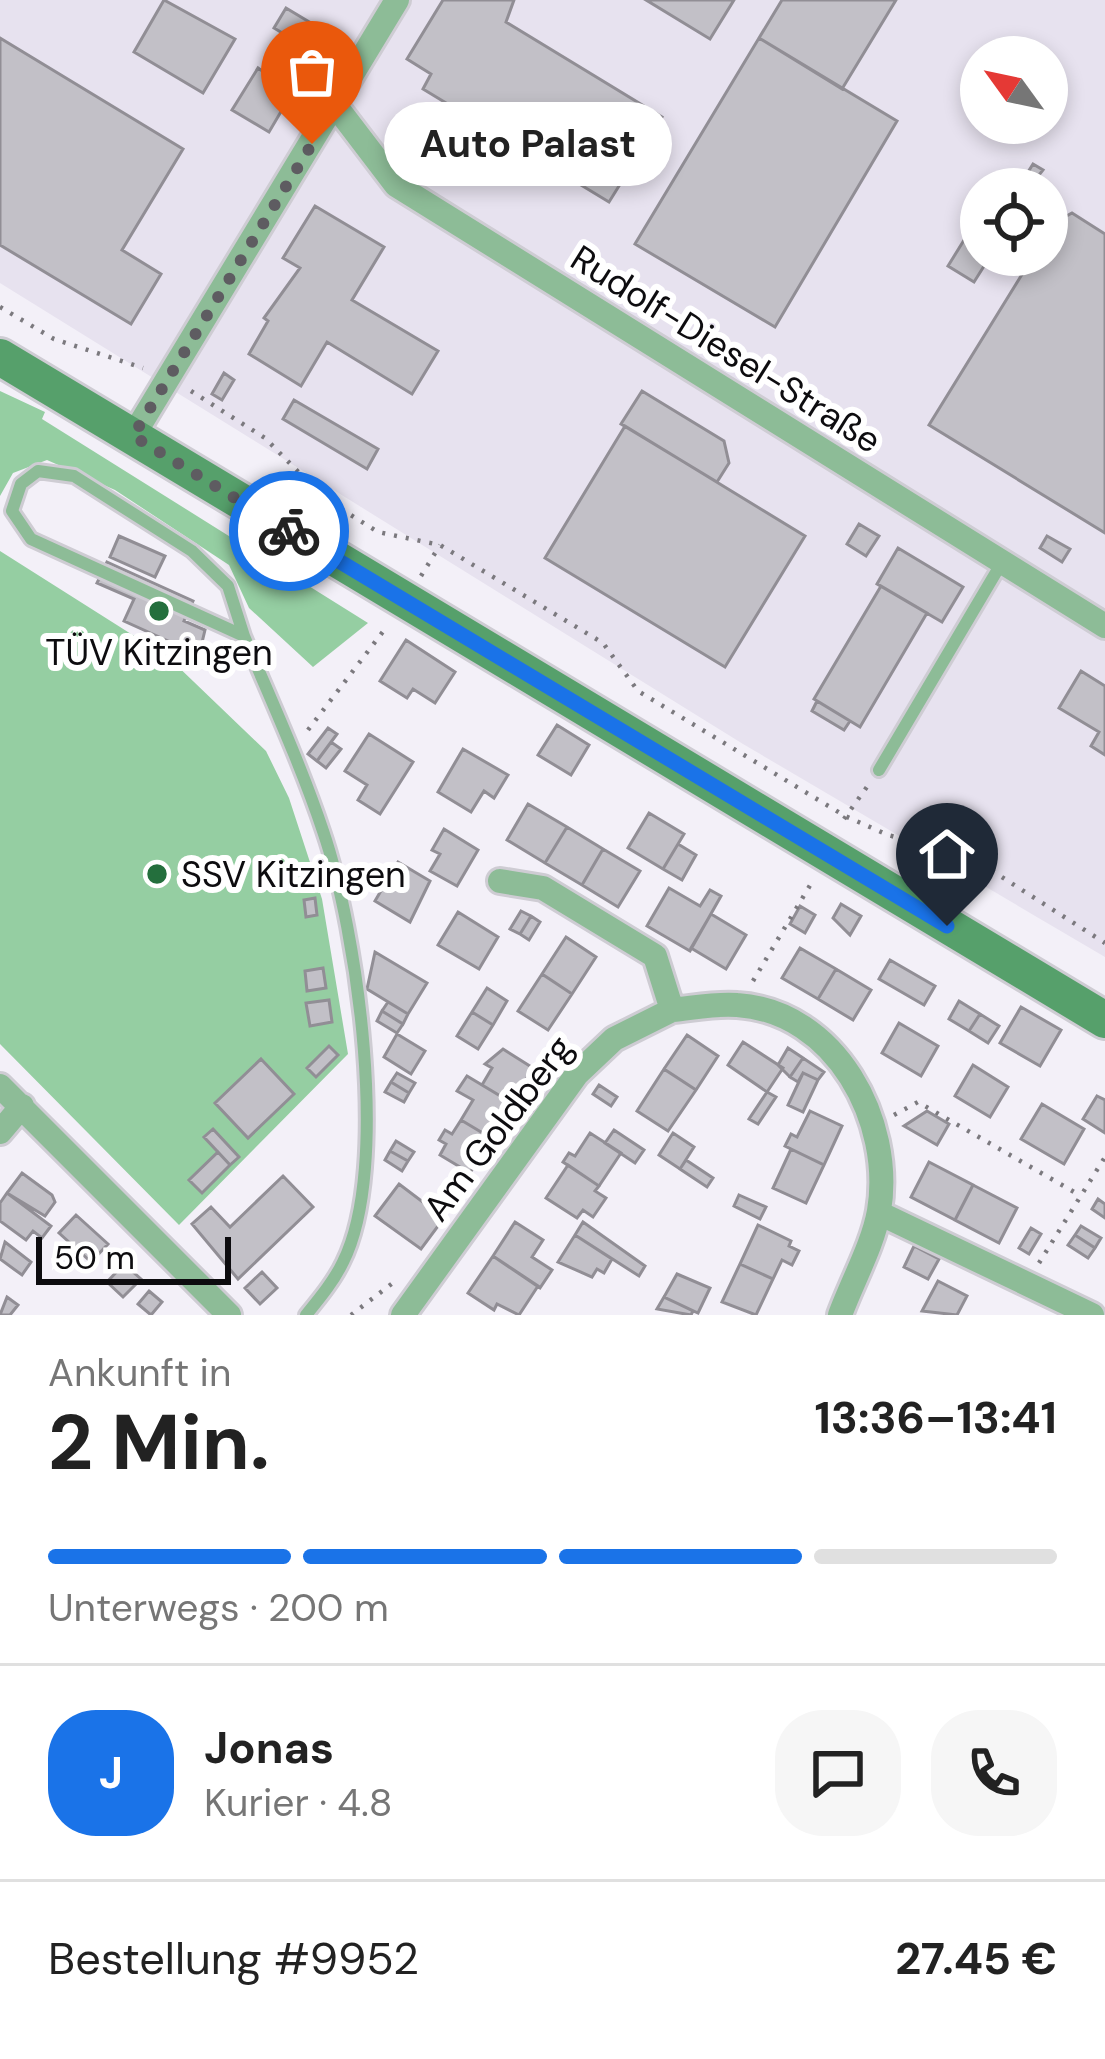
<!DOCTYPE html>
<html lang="de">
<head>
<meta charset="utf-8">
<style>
  :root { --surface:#fff; --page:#f6f6f6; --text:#222; --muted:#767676; --line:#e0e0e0; --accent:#1a73e8 }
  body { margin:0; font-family:"DM Sans",sans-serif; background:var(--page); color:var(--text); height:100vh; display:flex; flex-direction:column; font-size:45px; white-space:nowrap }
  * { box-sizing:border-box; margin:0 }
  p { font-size:39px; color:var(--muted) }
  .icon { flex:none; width:66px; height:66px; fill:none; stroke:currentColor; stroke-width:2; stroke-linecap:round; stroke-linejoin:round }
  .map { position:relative; height:1315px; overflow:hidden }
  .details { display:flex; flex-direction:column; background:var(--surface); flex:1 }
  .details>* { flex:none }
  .needle { width:78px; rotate:303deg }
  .buttons { position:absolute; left:960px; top:36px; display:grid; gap:24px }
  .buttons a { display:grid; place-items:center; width:108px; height:108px; border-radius:50%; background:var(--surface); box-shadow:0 6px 18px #0003; font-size:60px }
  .scale { position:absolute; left:36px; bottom:30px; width:195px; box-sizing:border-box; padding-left:12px; border:6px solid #0d0c0f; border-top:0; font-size:33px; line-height:42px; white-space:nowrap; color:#0d0c0f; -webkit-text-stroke:9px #fff; paint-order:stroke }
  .pin { position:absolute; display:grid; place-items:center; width:102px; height:102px; color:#fff; margin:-123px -51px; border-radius:50% 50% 50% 0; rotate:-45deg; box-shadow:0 0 12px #0007 }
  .pin .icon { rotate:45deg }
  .courier { position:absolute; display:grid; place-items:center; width:120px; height:120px; margin:-60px; border:9px solid #1a73e8; border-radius:50%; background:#fff; color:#222; box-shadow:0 3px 15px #0007 }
  .bubble { position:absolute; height:84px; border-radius:42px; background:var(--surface); box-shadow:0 6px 18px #0003; font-size:39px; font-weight:700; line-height:84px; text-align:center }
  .summary em { font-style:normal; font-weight:700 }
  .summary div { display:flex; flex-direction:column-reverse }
  .summary { display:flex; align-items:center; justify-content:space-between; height:204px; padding:0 48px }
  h1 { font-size:78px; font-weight:700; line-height:90px }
  .bar { display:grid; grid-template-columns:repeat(4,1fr); gap:18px 12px; align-content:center; height:144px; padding:0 48px }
  .bar i { height:15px; border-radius:9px; background:var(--line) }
  .bar .active { background:var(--accent) }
  .bar p { grid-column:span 4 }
  .line { display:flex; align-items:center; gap:30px; padding:0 48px; border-top:3px solid var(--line) }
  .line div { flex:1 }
  .round { display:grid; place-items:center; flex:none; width:126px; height:126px; border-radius:48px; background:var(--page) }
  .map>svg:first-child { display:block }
  .built { fill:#e7e2ef; fill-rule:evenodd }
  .green { fill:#95cea2 }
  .building { fill:#c2c0c7; stroke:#918e95; stroke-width:3 }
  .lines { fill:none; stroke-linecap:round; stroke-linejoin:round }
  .lane-casing { stroke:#ceccd3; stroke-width:18 }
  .street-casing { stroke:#ceccd3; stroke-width:30 }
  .secondary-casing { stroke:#ceccd3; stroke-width:42 }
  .path { stroke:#7b797e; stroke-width:4.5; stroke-dasharray:3 9; stroke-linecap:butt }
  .lane { stroke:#8dbc97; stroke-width:12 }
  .street { stroke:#8dbc97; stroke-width:24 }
  .secondary { stroke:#56a06b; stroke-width:36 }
  .done { stroke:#5e5c61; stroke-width:12; stroke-dasharray:0 21.6 }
  .route { stroke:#1a73e8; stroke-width:15 }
  .poi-dot { fill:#246f3d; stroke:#fff; stroke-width:4.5 }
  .labels { text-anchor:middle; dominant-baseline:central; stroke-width:12; stroke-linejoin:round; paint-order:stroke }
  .street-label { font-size:36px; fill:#0d0c0f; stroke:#fff }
  .poi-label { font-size:36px; fill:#0d0c0f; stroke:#fff }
</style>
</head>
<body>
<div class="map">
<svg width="1105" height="1315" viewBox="0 0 1105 1315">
  <rect width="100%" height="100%" fill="#f3f0f8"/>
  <!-- built -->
  <path class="built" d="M0,0H1105V957L743,744L0,283ZM981,57H1047V123H981ZM981,189H1047V255H981Z"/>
  <!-- green -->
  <path class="green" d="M0,391L45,412L42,419L368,623L313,667L249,608L229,565L115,490L47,460L13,473L0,496Z
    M0,551L169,658L266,751L289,798L322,899L348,1054L179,1225L0,1044Z"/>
  <!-- building -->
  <path class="building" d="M164,0L235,39L203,93L134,52Z
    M443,0H514L506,22L662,117L609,202L423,89L431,74L407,59Z
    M646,0H734L710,39Z
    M782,0H896L842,89L759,38Z
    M286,8L311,23L299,43L274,28Z
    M0,38L183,149L122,250L161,274L131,324L0,245Z
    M759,38L897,121L775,327L635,244Z
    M271,64L299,81L269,132L232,110L258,68L265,73Z
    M1033,164L1043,170L1028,189L1020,185Z
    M315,206L384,247L352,300L438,351L412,394L327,342L301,386L249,354L268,321L264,318L300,268L283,258Z
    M1072,213L1105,234V533L929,425L1034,255H1047V234L1054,223Z
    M974,224L981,228V255H991L974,282L948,266Z
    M224,373L234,380L222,400L212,394Z
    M642,391L724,441L729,463L717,482L621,424Z
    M294,400L378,449L367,469L283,419Z
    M625,426L805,536L725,667L545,558Z
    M859,524L879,536L866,556L847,544Z
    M119,536L165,556L155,577L110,557Z
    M1047,536L1070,549L1062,562L1040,548Z
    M898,548L963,587L942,622L877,584Z
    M107,562L193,601L184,621L205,630L199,655L124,621L134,599L97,583Z
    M881,586L927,613L860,727L814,699Z
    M406,640L455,672L435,703L413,689L407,698L380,681Z
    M1081,671L1105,686V755L1091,746L1099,732L1059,708Z
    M817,701L850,721L844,730L812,711Z
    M557,725L589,745L571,775L538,755Z
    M328,728L337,734L317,761L308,754Z
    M369,734L413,762L380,814L358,800L367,785L345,771Z
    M331,742L341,749L326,768L317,761Z
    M463,749L508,775L494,798L484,791L471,812L438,792Z
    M528,804L567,827L545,863L507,840Z
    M649,813L684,834L663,869L628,848Z
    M567,827L603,849L582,885L545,863Z
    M444,829L478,850L457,886L430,871L440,854L432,850Z
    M678,844L696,855L682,880L663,869Z
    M603,849L640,871L618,907L582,885Z
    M398,862L430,881L410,922L375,901Z
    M669,888L700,906L710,890L721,896L690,951L647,926Z
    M315,898L317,915L306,917L304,900Z
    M841,904L861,916L850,935L833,918Z
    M800,906L815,915L805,933L790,924Z
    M521,911L531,916L520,934L510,929Z
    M458,912L498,937L479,969L438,945Z
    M711,914L746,935L726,969L691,948Z
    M531,916L540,922L529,940L520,934Z
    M566,937L596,957L572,994L542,974Z
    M800,948L836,969L818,999L782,978Z
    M375,952L427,983L408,1014L367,989Z
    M890,960L935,986L924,1005L879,979Z
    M323,968L326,988L307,991L305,971Z
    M836,969L871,990L853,1020L818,999Z
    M542,974L572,994L548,1030L518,1011Z
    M487,988L507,1001L493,1025L472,1012Z
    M329,1000L332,1022L310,1026L306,1003Z
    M959,1001L980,1014L969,1031L949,1019Z
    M388,1002L408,1014L403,1024L382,1011Z
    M1021,1007L1061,1030L1040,1066L1000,1043Z
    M382,1011L403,1024L397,1033L377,1021Z
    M472,1012L493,1025L478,1049L457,1036Z
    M980,1014L999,1026L988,1043L969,1031Z
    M899,1023L938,1046L921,1076L882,1053Z
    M397,1034L425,1051L411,1074L384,1057Z
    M687,1035L718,1056L696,1090L664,1069Z
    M743,1042L783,1068L767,1092L728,1065Z
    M329,1046L338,1055L316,1077L307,1068Z
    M788,1048L803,1058L790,1077L778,1065Z
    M503,1049L533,1068L512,1103L482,1085L492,1068L485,1064Z
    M803,1058L824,1072L818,1080L803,1073L798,1082L790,1077Z
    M261,1059L294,1094L248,1138L215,1103Z
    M973,1065L1008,1087L990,1117L955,1096Z
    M664,1069L696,1090L668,1131L637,1111Z
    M397,1073L415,1083L409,1093L391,1082Z
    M803,1073L818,1080L803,1112L788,1105Z
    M467,1076L512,1103L491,1138L461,1120L473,1100L457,1091Z
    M391,1082L409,1093L404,1102L385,1092Z
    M599,1085L617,1097L611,1106L593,1094Z
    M767,1092L776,1097L758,1124L749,1119Z
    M1097,1096L1105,1100V1133L1083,1119Z
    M1042,1104L1084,1129L1064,1164L1021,1139Z
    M810,1111L842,1126L824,1165L785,1146L791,1134L797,1137Z
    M927,1111L949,1124L937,1145L904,1126Z
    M461,1120L491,1138L470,1173L440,1155L446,1144L439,1140L445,1130L452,1134Z
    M213,1129L239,1157L230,1165L204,1137Z
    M614,1130L644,1150L635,1163L605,1143Z
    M590,1133L621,1153L599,1186L563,1162L569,1153L575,1156Z
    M673,1133L694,1147L680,1169L659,1155Z
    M396,1141L414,1152L408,1161L390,1151Z
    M791,1149L824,1165L806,1203L773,1188Z
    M390,1151L408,1161L402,1171L385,1160Z
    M218,1152L230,1165L202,1193L189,1180Z
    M686,1160L713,1178L707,1187L680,1169Z
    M929,1162L973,1185L955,1220L911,1197Z
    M568,1165L599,1186L595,1191L606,1198L593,1217L583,1210L577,1218L546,1198Z
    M22,1173L52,1195L55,1202L45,1216L7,1193Z
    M283,1176L313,1207L238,1279L192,1224L211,1207L230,1227Z
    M399,1184L444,1218L421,1249L375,1216Z
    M973,1185L1017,1208L999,1243L955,1220Z
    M7,1193L51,1226L42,1238L33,1231L26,1240L0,1221V1203Z
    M739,1195L766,1207L760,1219L734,1206Z
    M1098,1199L1105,1204V1218L1092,1209Z
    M76,1215L108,1244L91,1262L59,1233Z
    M515,1222L543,1240L532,1257L552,1270L540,1288L493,1256Z
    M583,1222L645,1266L639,1276L575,1235Z
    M758,1225L791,1241L789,1246L799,1251L792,1265L782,1260L773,1279L740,1264Z
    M1081,1226L1101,1238L1095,1248L1075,1235Z
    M1031,1228L1041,1234L1029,1254L1019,1248Z
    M575,1235L612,1259L604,1273L597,1269L592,1277L558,1262Z
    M1075,1235L1095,1248L1088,1258L1068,1245Z
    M5,1242L31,1262L22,1275L0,1259Z
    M914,1246L939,1259L928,1279L904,1267Z
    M493,1256L538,1286L519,1315L497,1304L494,1310L468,1293Z
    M124,1264L141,1279L123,1297L107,1282Z
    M740,1264L773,1279L756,1315L722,1302Z
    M262,1272L277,1288L260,1304L245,1288Z
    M677,1274L710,1288L698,1313L664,1297Z
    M938,1281L967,1296L957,1315L922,1311Z
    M149,1291L162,1302L151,1315L138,1304Z
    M7,1297L18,1305L10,1315H0Z
    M664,1297L693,1311L691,1315L657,1309Z"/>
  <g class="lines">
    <!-- lane casing -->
    <g class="lane-casing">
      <path id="lane" d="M244,636L228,586L192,551L74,476L38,471L21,484L12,511L31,539L244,636C271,700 301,765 323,831C357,930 391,1167 343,1262C334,1281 319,1299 306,1315
        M879,770L1001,564"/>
    </g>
    <!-- street casing -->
    <g class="street-casing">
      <path id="street" d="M335,105L396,185L1105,626
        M133,436L397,0
        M500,881L543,888L655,956L672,1010C693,1008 716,1003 737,1005C836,1011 894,1122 879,1211C873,1245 852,1282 840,1315
        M0,1086L229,1315
        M0,1132L22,1106
        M879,1213L1092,1315
        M403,1315L577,1074L614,1039L672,1010"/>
    </g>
    <!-- secondary casing -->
    <g class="secondary-casing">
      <path id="secondary" d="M0,357L1105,1020"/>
    </g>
    <!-- path -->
    <path class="path" d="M0,307L54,339L143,368
      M191,391L265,438L325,499L378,532L440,545L603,643L638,691L845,816L888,835L972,858L1105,943
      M421,576L440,545
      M308,730L388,625
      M844,819L869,784
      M753,981L812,882
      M894,1115L918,1102L1081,1196
      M1039,1263L1105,1157
      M351,1315L398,1279"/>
    <!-- lane -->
    <use href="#lane" class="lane"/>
    <!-- street -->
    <use href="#street" class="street"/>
    <!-- secondary -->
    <use href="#secondary" class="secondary"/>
  </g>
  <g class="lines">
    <!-- done -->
    <path class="done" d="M289,531L133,436L312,144"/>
    <!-- route -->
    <path class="route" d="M289,531L947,926"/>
  </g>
  <!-- markers -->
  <g class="poi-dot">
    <circle cx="159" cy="611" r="12"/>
    <circle cx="157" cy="874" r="12"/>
  </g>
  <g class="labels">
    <!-- street labels -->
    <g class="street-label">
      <text transform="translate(726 349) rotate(32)">Rudolf-Diesel-Straße</text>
      <text transform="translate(498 1128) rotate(-53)">Am Goldberg</text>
    </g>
    <!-- poi labels -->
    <g class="poi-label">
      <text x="159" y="652">TÜV Kitzingen</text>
      <text x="181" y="874" text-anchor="start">SSV Kitzingen</text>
    </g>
  </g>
</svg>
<div class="buttons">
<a><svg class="needle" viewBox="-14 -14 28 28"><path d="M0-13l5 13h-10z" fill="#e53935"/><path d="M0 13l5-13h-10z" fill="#767676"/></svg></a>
<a><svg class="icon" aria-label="locate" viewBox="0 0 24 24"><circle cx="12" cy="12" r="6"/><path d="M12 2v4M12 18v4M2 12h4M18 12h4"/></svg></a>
</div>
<div class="scale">50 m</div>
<div class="pin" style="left:312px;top:144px;background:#ea580c"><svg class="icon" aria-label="bag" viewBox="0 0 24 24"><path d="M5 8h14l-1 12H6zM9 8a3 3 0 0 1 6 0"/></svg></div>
<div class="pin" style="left:947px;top:926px;background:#1f2937"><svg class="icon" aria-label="home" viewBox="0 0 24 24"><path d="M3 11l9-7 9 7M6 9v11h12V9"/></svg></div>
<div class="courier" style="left:289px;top:531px"><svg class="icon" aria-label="bike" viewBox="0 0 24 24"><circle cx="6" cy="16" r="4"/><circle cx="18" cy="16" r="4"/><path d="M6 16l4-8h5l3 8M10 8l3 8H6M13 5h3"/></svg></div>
<div class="bubble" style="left:384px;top:102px;width:288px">Auto Palast</div>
</div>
<section class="details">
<div class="summary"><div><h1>2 Min.</h1><p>Ankunft in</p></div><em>13:36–13:41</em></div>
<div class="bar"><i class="active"></i><i class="active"></i><i class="active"></i><i></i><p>Unterwegs · 200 m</p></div>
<div class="line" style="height:216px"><b class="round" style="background:var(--accent);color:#fff">J</b><div><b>Jonas</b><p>Kurier · 4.8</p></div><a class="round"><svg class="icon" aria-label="chat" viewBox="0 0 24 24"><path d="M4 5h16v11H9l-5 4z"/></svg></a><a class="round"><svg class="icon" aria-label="phone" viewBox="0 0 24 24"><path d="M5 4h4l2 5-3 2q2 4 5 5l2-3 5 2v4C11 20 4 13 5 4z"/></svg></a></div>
<div class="line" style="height:156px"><div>Bestellung #9952</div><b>27.45 €</b></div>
</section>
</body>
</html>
